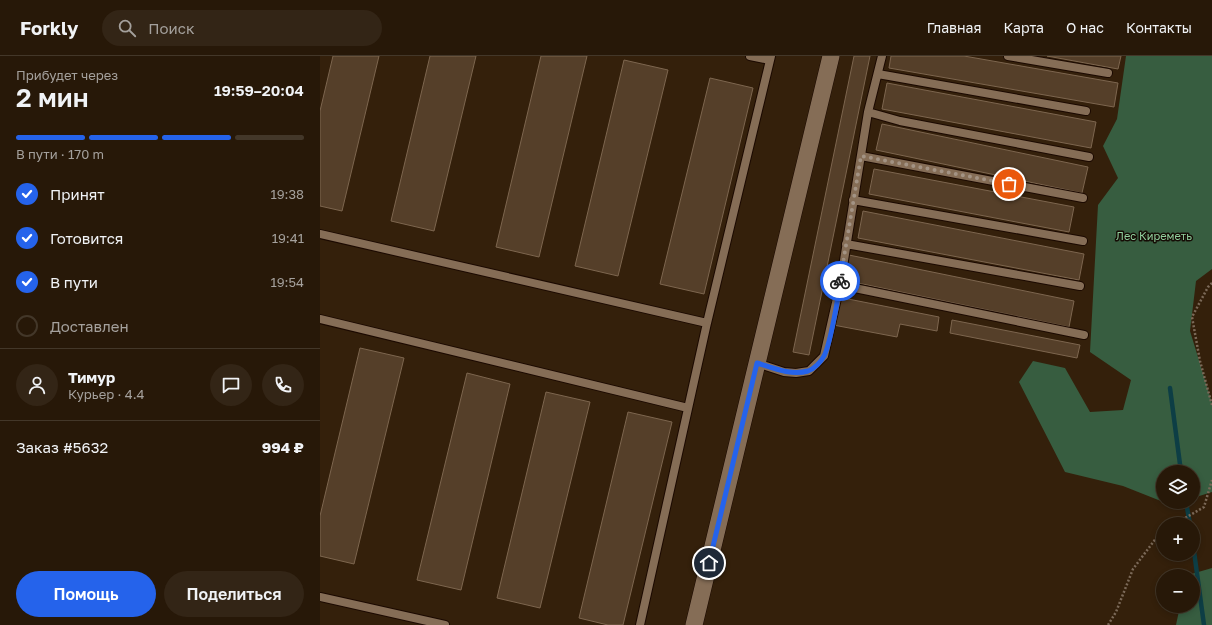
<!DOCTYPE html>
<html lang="ru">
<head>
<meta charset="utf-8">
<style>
  :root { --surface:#271808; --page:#332516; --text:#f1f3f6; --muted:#a4a09c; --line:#433729; --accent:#2563eb }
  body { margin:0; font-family:"Golos Text",sans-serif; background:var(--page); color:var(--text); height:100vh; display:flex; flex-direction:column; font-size:15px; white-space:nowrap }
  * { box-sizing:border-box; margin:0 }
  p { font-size:13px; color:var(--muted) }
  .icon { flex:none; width:22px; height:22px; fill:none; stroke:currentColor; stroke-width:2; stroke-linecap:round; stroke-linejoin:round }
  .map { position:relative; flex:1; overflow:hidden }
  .side { display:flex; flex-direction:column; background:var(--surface); width:320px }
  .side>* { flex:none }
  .buttons { position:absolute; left:836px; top:409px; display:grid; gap:8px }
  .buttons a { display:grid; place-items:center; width:44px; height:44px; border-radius:50%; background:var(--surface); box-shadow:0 2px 6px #0003,0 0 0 1px var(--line); font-size:20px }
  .pin { position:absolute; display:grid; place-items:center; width:34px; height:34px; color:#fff; margin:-17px; border:2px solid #fff; border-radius:50%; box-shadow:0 1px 4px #0007 }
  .courier { position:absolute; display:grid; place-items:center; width:40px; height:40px; margin:-20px; border:3px solid #2563eb; border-radius:50%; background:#fff; color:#222; box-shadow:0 1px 5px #0007 }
  .head em { font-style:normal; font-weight:600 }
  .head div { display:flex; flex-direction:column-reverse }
  .head { display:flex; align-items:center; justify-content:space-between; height:68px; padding:0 16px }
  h1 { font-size:26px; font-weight:600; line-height:30px }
  .bar { display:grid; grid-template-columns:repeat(4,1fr); gap:6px 4px; align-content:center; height:48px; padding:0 16px }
  .bar i { height:5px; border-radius:3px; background:var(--line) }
  .bar .active { background:var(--accent) }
  .bar p { grid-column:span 4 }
  .line { display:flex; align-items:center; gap:10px; padding:0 16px; border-top:1px solid var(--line) }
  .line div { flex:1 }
  .round { display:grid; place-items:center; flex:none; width:42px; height:42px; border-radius:21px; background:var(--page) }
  ol { padding:0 16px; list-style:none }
  li { display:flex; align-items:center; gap:12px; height:44px }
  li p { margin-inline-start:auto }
  li .icon { padding:4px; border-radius:50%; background:var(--accent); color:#fff; stroke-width:4 }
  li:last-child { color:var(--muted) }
  li i { width:22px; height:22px; border:2px solid var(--line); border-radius:50% }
  .button { display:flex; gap:8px; margin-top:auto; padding:8px 16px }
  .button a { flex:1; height:46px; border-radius:24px; background:var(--accent); color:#fff; font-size:16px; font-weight:600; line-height:46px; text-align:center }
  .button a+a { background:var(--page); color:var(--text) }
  header { display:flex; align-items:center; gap:24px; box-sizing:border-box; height:56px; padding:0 20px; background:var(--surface); border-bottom:1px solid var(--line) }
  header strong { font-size:19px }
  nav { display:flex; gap:22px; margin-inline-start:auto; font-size:14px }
  .search { width:280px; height:36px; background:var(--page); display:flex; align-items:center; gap:10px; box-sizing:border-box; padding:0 14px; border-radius:22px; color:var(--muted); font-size:15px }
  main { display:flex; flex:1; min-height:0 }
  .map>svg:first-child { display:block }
  .forest { fill:#375d40 }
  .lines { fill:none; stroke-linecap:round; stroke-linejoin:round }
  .stream { stroke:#0d3e45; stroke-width:4.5 }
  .building { fill:#553f29; stroke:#7d664f }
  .lane-casing { stroke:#1b0900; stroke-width:10 }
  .street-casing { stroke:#1b0900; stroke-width:18 }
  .path { stroke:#7b6958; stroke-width:2.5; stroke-dasharray:2 2; stroke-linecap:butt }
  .lane { stroke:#856d56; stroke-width:8 }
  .street { stroke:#856d56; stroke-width:17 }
  .done { stroke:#a39384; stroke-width:4; stroke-dasharray:0 7.2 }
  .route { stroke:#2563eb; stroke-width:5 }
  .labels { text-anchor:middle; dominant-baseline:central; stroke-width:3; stroke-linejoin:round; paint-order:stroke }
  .park-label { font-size:11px; fill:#91d09e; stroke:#150c05 }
</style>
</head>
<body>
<header>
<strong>Forkly</strong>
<div class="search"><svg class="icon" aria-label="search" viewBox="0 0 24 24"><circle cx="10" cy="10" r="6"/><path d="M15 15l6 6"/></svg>Поиск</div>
<nav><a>Главная</a><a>Карта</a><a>О нас</a><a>Контакты</a></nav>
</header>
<main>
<section class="side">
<div class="head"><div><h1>2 мин</h1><p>Прибудет через</p></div><em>19:59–20:04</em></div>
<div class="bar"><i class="active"></i><i class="active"></i><i class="active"></i><i></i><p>В пути · 170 m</p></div>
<ol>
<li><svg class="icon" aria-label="check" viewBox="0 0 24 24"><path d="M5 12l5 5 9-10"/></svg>Принят<p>19:38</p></li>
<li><svg class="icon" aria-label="check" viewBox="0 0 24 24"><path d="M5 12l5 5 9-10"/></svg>Готовится<p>19:41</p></li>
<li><svg class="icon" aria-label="check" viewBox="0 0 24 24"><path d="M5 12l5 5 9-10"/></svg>В пути<p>19:54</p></li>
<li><i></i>Доставлен</li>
</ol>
<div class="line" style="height:72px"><a class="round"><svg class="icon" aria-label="person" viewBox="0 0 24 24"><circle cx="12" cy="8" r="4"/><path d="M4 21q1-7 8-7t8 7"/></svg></a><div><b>Тимур</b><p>Курьер · 4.4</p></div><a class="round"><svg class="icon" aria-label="chat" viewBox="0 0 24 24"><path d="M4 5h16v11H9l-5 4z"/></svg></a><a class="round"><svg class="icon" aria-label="phone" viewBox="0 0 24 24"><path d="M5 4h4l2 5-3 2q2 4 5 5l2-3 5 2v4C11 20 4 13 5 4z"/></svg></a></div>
<div class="line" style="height:52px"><div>Заказ #5632</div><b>994 ₽</b></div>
<div class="button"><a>Помощь</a><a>Поделиться</a></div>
</section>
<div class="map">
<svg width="892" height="569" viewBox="0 0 892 569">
  <rect width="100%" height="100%" fill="#34200b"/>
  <!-- forest -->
  <path class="forest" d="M806,0H892V213L876,225L870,275L892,347V436L873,442V416H843V446H861L851,449L803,430L745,416L699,326L713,305L745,312L770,356L803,354L811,324L770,296L778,149L798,122L783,90L797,63Z
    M892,512V569H856L860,550H873V520L868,519Z"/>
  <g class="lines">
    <!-- stream -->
    <path class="stream" d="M850,332L861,416
      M866,446L870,468
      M873,488L884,569"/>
  </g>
  <!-- building -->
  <path class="building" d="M13,0H59L22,155L0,150V55Z
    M110,0H156L114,175L71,165Z
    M221,0H267L219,201L176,191Z
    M534,0H550L489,299L473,296Z
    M571,0H644L798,27L794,51L569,12Z
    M727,0H801L798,13Z
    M304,4L348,14L298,220L255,210Z
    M390,22L433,32L384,238L340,228Z
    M567,27L776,66L771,92L562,53Z
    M562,68L768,111L762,137L556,94Z
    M554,113L754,151L749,176L549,138Z
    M543,155L764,198L759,224L538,182Z
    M524,198L754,245L749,271L528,225L530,213L521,211Z
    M513,240L619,261L617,275L580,268L577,281L508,268Z
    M632,264L760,289L757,302L630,277Z
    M40,292L84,302L34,508L0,500V460Z
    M147,317L190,328L141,534L97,524Z
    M226,336L270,346L220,552L177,542Z
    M308,356L352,366L303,569H288L259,562Z"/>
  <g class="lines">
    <!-- lane casing -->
    <g class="lane-casing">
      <path id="lane" d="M430,0L450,4
        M688,0L788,17
        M558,18L766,55
        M548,56L580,65L769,101
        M541,100L763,142
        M533,144L763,185
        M0,178L387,267L320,569
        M526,188L760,230
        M520,229L764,279
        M0,263L368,352
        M387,267L451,0
        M437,307L464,316L476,317L489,315L504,300L520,229L548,56L562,0
        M0,541L125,569"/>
    </g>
    <!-- street casing -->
    <g class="street-casing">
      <path id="street" d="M374,569L511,0"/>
    </g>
    <!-- path -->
    <path class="path" d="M892,227L888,231L872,261L880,305L892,349
      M855,468L884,451L892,424
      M788,569L796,556L813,513L840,477L843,475"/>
    <!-- lane -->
    <use href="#lane" class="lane"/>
    <!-- street -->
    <use href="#street" class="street"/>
  </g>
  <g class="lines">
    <!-- done -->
    <path class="done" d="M520,225L541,100L689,128"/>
    <!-- route -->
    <path class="route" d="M389,507L437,307C453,312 471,320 488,315C494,313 501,306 504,300C510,289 519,239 520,225"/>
  </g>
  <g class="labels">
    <!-- park labels -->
    <g class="park-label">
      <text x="834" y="179">Лес Киреметь</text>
    </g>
  </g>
</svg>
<div class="buttons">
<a><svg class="icon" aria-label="layers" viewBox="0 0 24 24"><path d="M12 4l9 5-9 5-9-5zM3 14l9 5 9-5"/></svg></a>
<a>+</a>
<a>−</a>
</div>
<div class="pin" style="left:689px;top:128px;background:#ea580c"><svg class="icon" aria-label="bag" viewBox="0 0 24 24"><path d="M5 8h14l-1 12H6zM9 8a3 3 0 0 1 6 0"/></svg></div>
<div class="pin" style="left:389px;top:507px;background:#1f2937"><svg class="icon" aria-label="home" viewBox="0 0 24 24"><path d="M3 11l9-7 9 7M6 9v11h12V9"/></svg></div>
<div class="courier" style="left:520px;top:225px"><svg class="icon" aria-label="bike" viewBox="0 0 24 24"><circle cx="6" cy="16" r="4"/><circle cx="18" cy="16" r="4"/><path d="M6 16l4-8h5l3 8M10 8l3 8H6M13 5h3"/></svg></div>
</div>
</main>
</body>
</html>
